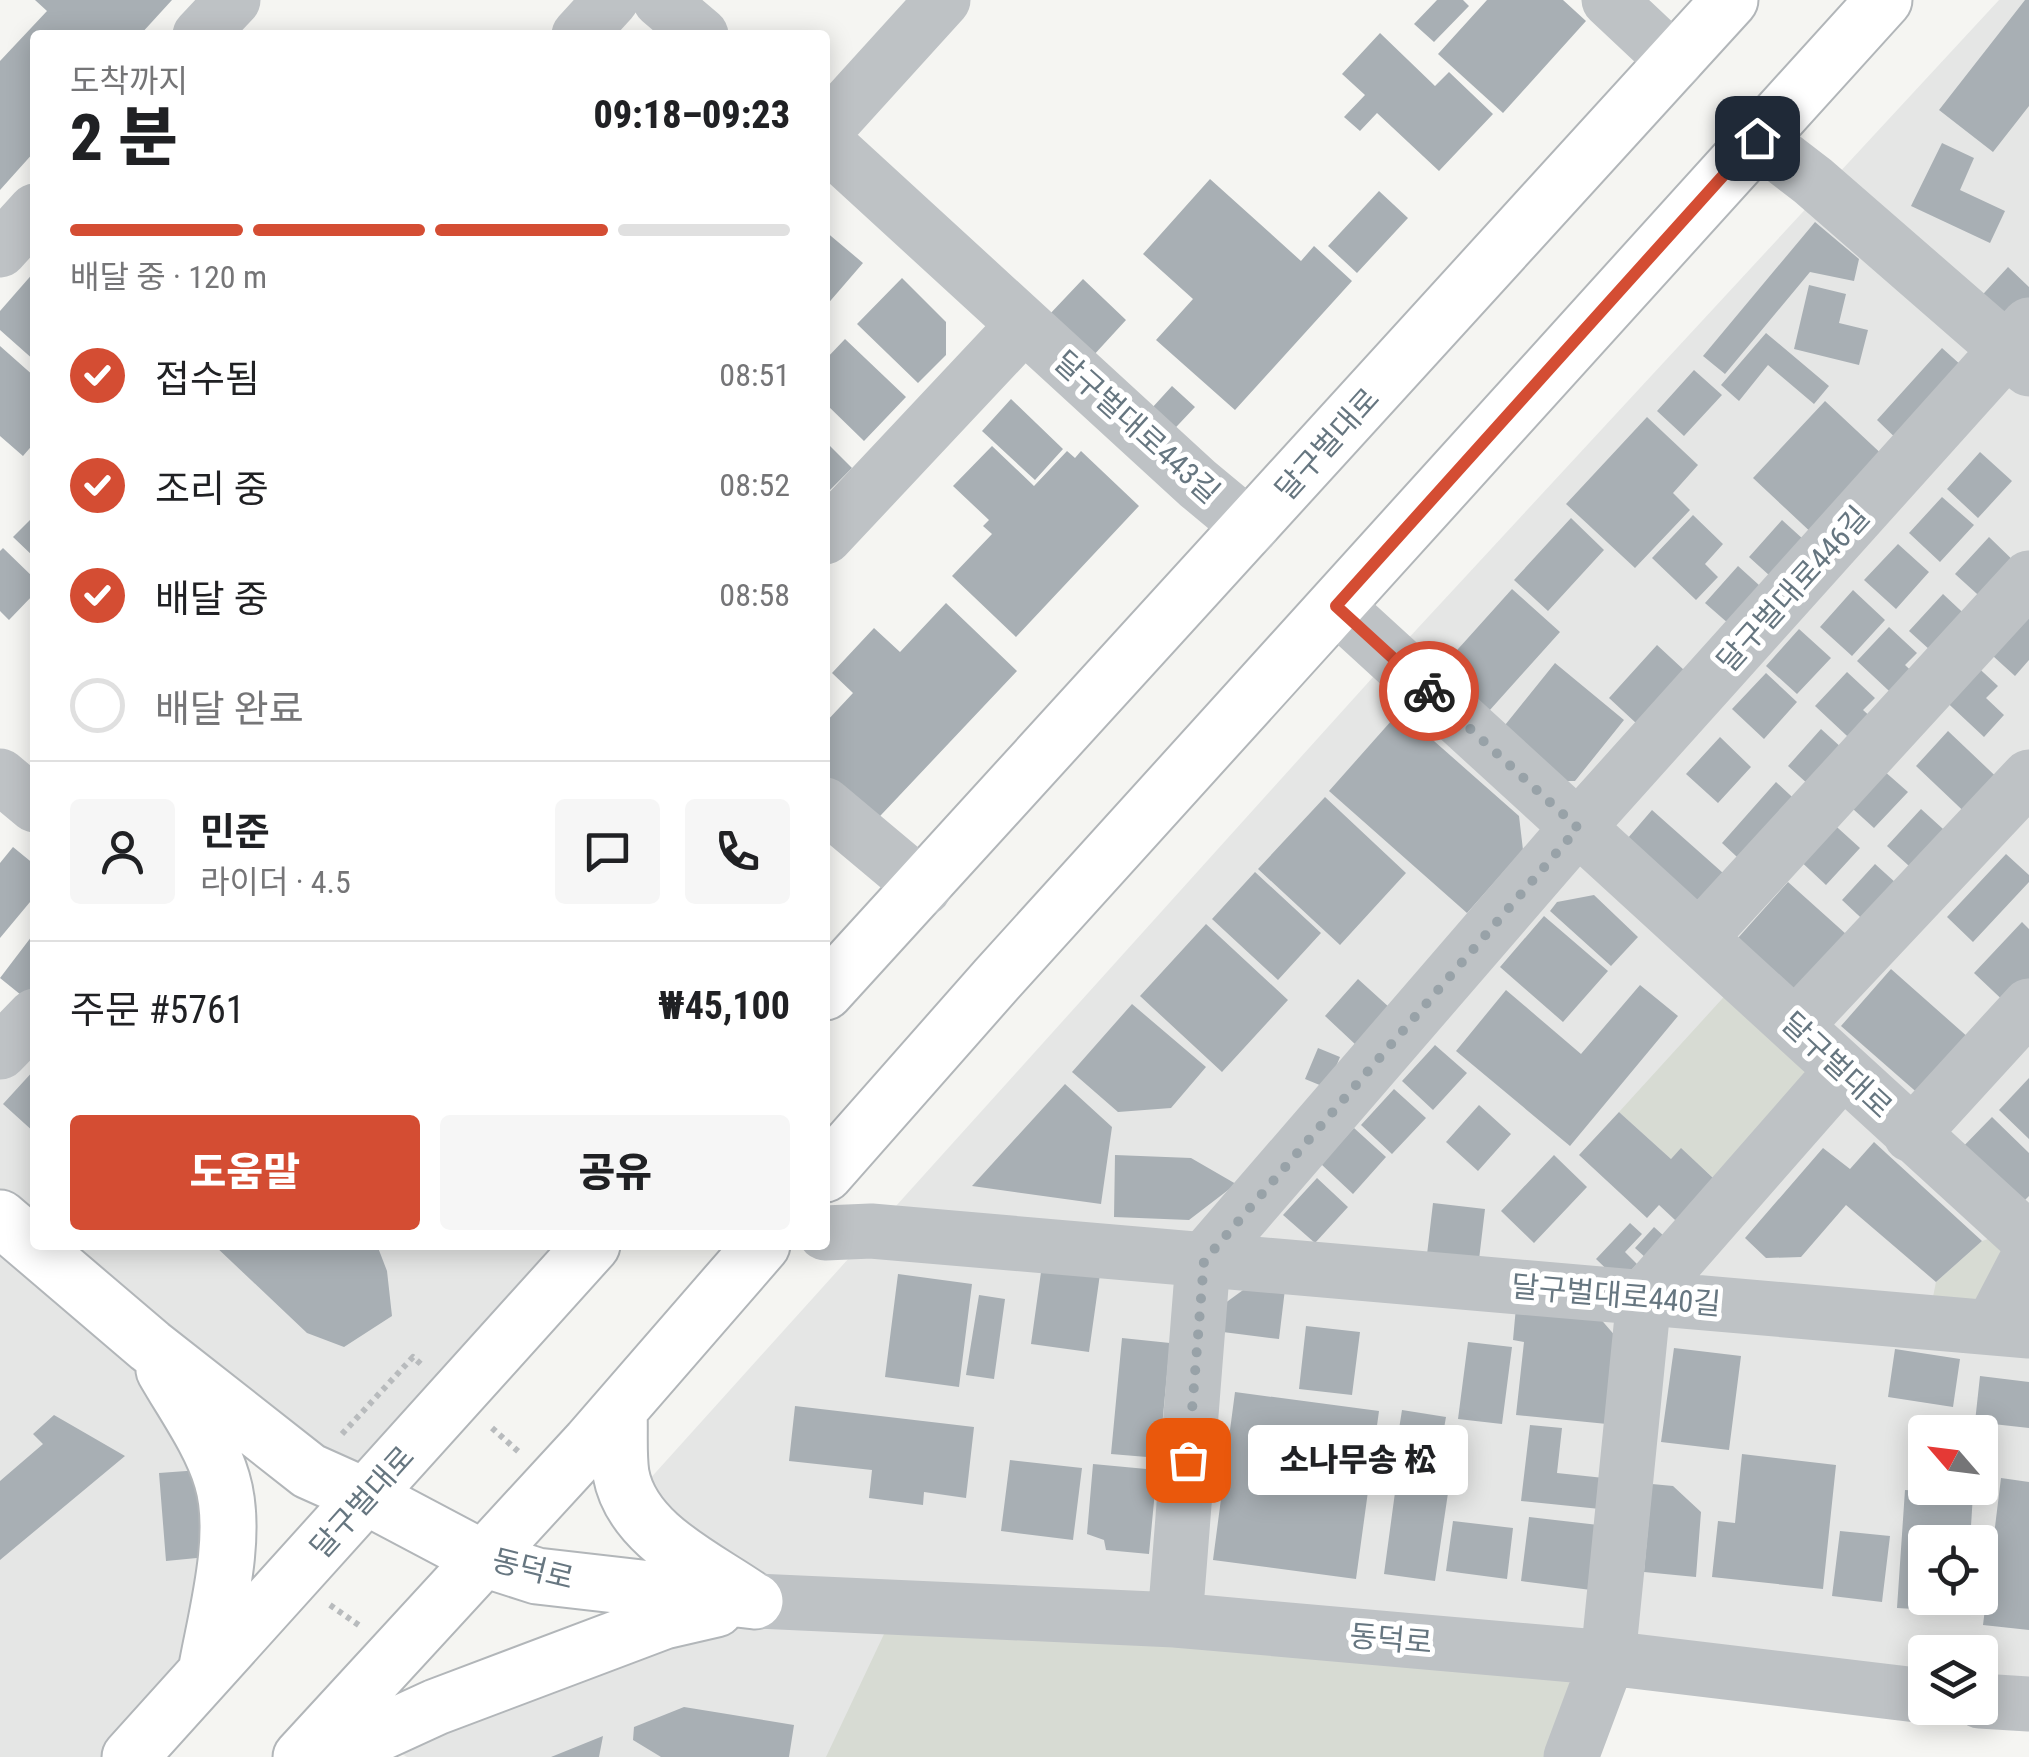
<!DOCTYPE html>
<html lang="ko">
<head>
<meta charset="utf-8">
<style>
  :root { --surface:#fff; --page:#f6f6f6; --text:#202124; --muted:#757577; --line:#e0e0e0; --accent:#d44d33 }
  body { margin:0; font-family:"Roboto Condensed","Noto Sans KR",sans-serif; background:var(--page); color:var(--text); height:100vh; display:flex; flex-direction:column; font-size:38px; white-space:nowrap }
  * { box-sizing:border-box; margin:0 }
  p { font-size:32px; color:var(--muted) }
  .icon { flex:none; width:55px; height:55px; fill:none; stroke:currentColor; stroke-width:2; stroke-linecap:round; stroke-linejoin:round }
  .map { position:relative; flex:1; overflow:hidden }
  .side { position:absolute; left:30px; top:30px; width:800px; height:1220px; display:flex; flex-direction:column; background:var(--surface); border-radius:10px; box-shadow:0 5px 25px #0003 }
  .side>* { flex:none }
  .needle { width:65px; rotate:298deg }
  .buttons { position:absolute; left:1908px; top:1415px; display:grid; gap:20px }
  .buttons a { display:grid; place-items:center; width:90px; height:90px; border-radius:10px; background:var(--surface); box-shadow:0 5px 25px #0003; font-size:50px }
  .pin { position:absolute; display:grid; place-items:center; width:85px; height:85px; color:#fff; margin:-42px; border-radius:20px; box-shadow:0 5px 15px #0006 }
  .courier { position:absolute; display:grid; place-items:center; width:100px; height:100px; margin:-50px; border:8px solid #d44d33; border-radius:50%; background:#fff; color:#222; box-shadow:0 2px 12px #0007 }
  .bubble { position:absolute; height:70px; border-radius:10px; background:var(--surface); box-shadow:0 5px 25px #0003; font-size:32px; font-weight:800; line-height:70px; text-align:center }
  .overview em { font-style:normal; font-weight:800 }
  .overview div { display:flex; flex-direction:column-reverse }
  .overview { display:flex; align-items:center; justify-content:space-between; height:170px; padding:0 40px }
  h1 { font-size:65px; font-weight:800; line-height:75px }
  .bar { display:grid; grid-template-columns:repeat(4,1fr); gap:15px 10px; align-content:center; height:120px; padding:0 40px }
  .bar i { height:12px; border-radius:8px; background:var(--line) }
  .bar .selected { background:var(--accent) }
  .bar p { grid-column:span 4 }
  .line { display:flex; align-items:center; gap:25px; padding:0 40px; border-top:2px solid var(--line) }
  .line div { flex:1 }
  .round { display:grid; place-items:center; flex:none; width:105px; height:105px; border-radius:10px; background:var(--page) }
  ol { padding:0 40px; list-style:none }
  li { display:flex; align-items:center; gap:30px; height:110px }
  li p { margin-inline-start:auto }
  li .icon { padding:10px; border-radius:50%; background:var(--accent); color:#fff; stroke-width:4 }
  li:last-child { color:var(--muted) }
  li i { width:55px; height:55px; border:5px solid var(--line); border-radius:50% }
  .primary-button { display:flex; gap:20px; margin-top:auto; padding:20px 40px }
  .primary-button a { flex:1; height:115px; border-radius:10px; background:var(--accent); color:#fff; font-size:40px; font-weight:800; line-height:115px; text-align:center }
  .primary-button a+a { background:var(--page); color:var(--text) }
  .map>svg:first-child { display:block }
  .built { fill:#e5e6e5; fill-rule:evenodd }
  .green { fill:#d7dbd3 }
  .building { fill:#a8afb4 }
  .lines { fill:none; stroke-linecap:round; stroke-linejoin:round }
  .major-casing { stroke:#b2b6b9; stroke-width:59 }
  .path { stroke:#b8bbbd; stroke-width:6; stroke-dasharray:5 5; stroke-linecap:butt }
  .minor { stroke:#bec2c5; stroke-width:55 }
  .major { stroke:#fff; stroke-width:55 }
  .done { stroke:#98a2a8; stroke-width:10; stroke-dasharray:0 18 }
  .route { stroke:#d44d33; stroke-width:12 }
  .labels { text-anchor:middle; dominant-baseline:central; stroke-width:10; stroke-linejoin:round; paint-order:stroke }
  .street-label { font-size:30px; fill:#667680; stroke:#fff }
</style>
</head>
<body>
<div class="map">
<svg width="2029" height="1757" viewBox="0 0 2029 1757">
  <rect width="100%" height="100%" fill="#f5f5f2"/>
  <!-- built -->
  <path class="built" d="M1999,0H2029V1725L945,1620L864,1757H407L369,1735L664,1621L629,1502L1392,656ZM1925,1432H1980V1488H1925ZM1925,1542H1980V1598H1925ZM1925,1652H1980V1708H1925Z
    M35,1016V1245H592L367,1497L202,1437L206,1672L128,1757H0V1052Z"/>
  <!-- green -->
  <path class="green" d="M1742,977L1843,1070L1733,1195L1681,1149L1671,1159L1619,1112Z
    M2019,1229L2029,1331L1928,1322L1936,1282L1982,1241Z
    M893,1615L1608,1658L1571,1757H826Z"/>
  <!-- building -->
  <path class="building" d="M35,0H172L140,35H35V151L0,190V61L47,11Z
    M1437,0H1463L1469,6L1434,42L1414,24Z
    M1487,0H1563L1586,21L1503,113L1438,54Z
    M2025,0H2029V106L1993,152L1939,110Z
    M1380,33L1435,86L1449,72L1493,114L1439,171L1377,113L1360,131L1344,117L1365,95L1342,74Z
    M1942,143L1974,158L1960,190L2005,211L1990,243L1911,206Z
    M1210,179L1301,261L1314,246L1352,281L1235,410L1156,340L1193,299L1143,254Z
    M1379,191L1408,218L1357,273L1328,246Z
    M1815,222L1859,259L1854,281L1810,272L1725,374L1703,356Z
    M825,231L863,263L825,307Z
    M2008,267L2029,287V307L2006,333L1974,304Z
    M35,271V361L0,330V311Z
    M902,278L946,322V355L918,383L857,324Z
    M1083,279L1126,320L1092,357L1048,316Z
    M1809,285L1846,294L1839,323L1868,330L1859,365L1794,349Z
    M1766,333L1829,386L1814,404L1768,365L1739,401L1721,385Z
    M845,339L906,397L864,441L825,403V360Z
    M0,346L35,377V442L23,456L0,436Z
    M1942,348L1972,375L1906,448L1877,420Z
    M1694,370L1722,395L1684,436L1657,411Z
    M1172,386L1195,407L1163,441L1141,420Z
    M1011,399L1063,449L1035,480L982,431Z
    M1825,401L1888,460L1816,537L1753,478Z
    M1647,417L1698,465L1673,493L1690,510L1635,568L1566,504Z
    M825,441L852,468L825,495Z
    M992,446L1034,486L1067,451L1075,458L1081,451L1139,506L1016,637L952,576L992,534L983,526L989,520L953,486Z
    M1980,452L2012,481L1978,518L1947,489Z
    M1942,497L1974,525L1940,562L1909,533Z
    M35,515V558L13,537Z
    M1693,515L1723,544L1705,564L1718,577L1696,600L1652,558Z
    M1571,518L1604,550L1548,611L1514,580Z
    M1782,520L1814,549L1780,585L1749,557Z
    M1989,537L2020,567L1987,603L1955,574Z
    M1898,544L1929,572L1896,609L1864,580Z
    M3,548L35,579V593L9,620L0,611V551Z
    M1738,566L1770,595L1737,631L1705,603Z
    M1512,589L1560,632L1489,711L1441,668Z
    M1853,590L1885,620L1852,656L1820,627Z
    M1943,594L1974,623L1941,660L1909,631Z
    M946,603L1017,671L865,832L825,794V723L853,693L832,673L874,628L900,652Z
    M2029,606V660L2015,676L1982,646Z
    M1889,627L1917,653L1905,665L1923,682L1903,704L1857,661Z
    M1799,629L1831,658L1797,694L1766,666Z
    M1657,645L1698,683L1650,736L1609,698Z
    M1970,660L1998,686L1986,698L2004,715L1984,737L1938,694Z
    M1555,663L1624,720L1575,781H1544L1493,740Z
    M1847,672L1875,698L1863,710L1882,727L1861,749L1815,706Z
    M1766,673L1797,702L1764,739L1732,709Z
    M1400,711L1519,816L1523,850L1467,913L1329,791Z
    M1821,729L1853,758L1820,795L1788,766Z
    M1948,731L2007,787L1975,822L1916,766Z
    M1720,737L1751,767L1718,803L1686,774Z
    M1875,763L1908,792L1874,828L1842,799Z
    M1776,782L1805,809L1750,869L1722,843Z
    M1325,797L1406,873L1340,945L1258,869Z
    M1921,809L1953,838L1919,875L1887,846Z
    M1652,810L1732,881L1696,923L1615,853Z
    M1828,819L1860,848L1826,885L1795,856Z
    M13,847L35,865V896L0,938V863Z
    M2006,854L2029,875V882L1973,942L1947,917Z
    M1875,864L1907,893L1873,929L1842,900Z
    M1255,872L1321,933L1278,980L1212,919Z
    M1788,882L1856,943L1797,1009L1729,948Z
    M1594,895L1638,937L1611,966L1550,911L1557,902Z
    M1544,916L1608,971L1563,1022L1500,967Z
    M2022,922L2029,929V989L2011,1008L1974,973Z
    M1206,924L1288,1000L1222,1072L1140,996Z
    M35,932V987L26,999L0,978Z
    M1891,969L1978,1046L1929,1103L1841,1026Z
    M1358,979L1390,1008L1356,1045L1325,1016Z
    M1640,985L1678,1016L1570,1146L1456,1051L1506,990L1581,1054Z
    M1132,1004L1206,1067L1171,1108L1118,1112L1072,1072Z
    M1435,1045L1467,1073L1433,1110L1402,1081Z
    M1318,1048L1340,1057L1327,1088L1305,1079Z
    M35,1069V1133L3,1104Z
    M2029,1078V1139L1999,1110Z
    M1065,1084L1112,1127L1101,1204L972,1186Z
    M1394,1089L1426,1118L1392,1154L1361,1125Z
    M1479,1105L1511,1134L1478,1171L1446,1142Z
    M1619,1112L1671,1159L1681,1148L1727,1191L1689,1233L1659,1205L1647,1218L1579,1155Z
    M1992,1117L2029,1153V1196L2011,1214L1953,1157Z
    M1354,1128L1386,1157L1353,1194L1321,1164Z
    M1874,1142L1982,1241L1936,1282L1846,1205L1801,1257L1766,1258L1745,1238L1823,1148L1850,1169Z
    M1115,1155L1191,1158L1236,1184L1189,1220L1114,1217Z
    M1554,1155L1587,1187L1534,1243L1501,1211Z
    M1317,1178L1348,1207L1315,1243L1283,1215Z
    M1433,1203L1485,1209L1478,1268L1426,1263Z
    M1630,1223L1642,1234L1625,1252L1637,1264L1620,1282L1596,1259Z
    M1654,1227L1676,1247L1657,1268L1635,1248Z
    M214,1245H377L387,1271L392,1316L344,1347L307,1333Z
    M1042,1265L1100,1274L1089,1352L1031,1344Z
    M898,1274L972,1284L959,1387L885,1377Z
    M1250,1285L1285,1289L1279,1339L1215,1331L1217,1309Z
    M979,1295L1005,1299L994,1379L966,1375Z
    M1516,1307L1598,1316L1617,1338L1607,1424L1516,1415L1524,1342L1513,1340Z
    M1306,1326L1360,1332L1352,1395L1299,1389Z
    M1122,1338L1170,1343L1159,1458L1111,1454Z
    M1468,1342L1512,1347L1502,1424L1458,1419Z
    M1674,1348L1741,1356L1729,1450L1661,1442Z
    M1895,1349L1960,1359L1953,1407L1888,1397Z
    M1980,1376L2029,1382V1428L1975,1422Z
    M1235,1392L1379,1411L1356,1579L1213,1560Z
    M795,1406L974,1427L966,1498L924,1492L923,1505L869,1498L872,1470L789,1461Z
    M1402,1410L1446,1417L1436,1474L1393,1467Z
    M54,1415L125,1456L0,1560V1481L43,1444L33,1434Z
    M1530,1425L1562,1428L1557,1473L1604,1478L1600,1509L1521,1501Z
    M1742,1454L1836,1465L1823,1589L1712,1577L1718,1521L1735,1523Z
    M1010,1460L1082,1468L1073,1540L1001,1531Z
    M1093,1464L1157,1470L1149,1554L1106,1550L1104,1540L1087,1534Z
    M200,1470L207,1557L166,1561L159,1473Z
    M2001,1478L2029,1482V1630L1983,1625Z
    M1652,1484L1673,1486L1701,1512L1696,1577L1644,1572Z
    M1396,1485L1448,1493L1435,1581L1384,1574Z
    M1905,1490L1973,1494L1970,1542H1925V1598H1966L1965,1612L1897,1608Z
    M1529,1517L1607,1526L1599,1591L1521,1581Z
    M1453,1521L1513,1528L1507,1579L1446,1571Z
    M1840,1531L1890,1536L1882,1602L1832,1596Z
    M684,1707L794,1725L789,1757H661L633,1740L634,1727Z
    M603,1736L599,1757H551Z"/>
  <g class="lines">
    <!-- major casing -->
    <g class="major-casing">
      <path id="major" d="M825,992L1730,0
        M825,1174L997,979L1884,0
        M0,1218L150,1346L309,1471L367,1497L484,1559L537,1576L755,1601
        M164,1370C184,1405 211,1442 222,1480C239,1536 216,1616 206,1672
        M619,1411C620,1431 618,1454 621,1474C632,1534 703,1566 748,1597
        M130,1757L592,1245
        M301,1757L590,1443L762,1245
        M327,1757L436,1707L664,1621L716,1609"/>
    </g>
    <!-- path -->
    <path class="path" d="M492,1428L520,1453
      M342,1434L413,1357L423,1366
      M330,1605L360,1626"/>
    <!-- minor -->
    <path class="minor" d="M660,0L701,35
      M1609,0L1675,62
      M200,35L233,0
      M579,35L611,0
      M825,130L943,0
      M1757,138L1813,181L2029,369
      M825,142L1198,484L1251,528
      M0,250L35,211
      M825,537L1024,325
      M1336,606L2029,1240
      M0,776L35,805
      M825,805L924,888
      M1699,938L2029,578
      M1795,1026L2029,777
      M0,1052L35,1016
      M1911,1135L2029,1006
      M825,1233L871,1231L2029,1331
      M1992,1327L2029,1256
      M755,1601L1175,1620L1608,1658L1925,1696
      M1175,1620L1203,1261L1578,827L2029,325
      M1980,1701L2029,1704
      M1571,1757L1608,1658L1644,1297L1843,1070"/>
    <!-- major -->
    <use href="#major" class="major"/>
  </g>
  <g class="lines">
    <!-- done -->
    <path class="done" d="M1188,1460L1204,1261L1578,828L1429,691"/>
    <!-- route -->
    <path class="route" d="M1429,691L1336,606L1757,138"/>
  </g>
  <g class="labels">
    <!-- street labels -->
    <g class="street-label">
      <text transform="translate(1137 427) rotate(42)">달구벌대로443길</text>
      <text transform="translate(1327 444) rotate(-48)">달구벌대로</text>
      <text transform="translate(1793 589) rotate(-48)">달구벌대로446길</text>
      <text transform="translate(1837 1065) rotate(43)">달구벌대로</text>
      <text transform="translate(1616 1295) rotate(5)">달구벌대로440길</text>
      <text transform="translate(362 1502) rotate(-48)">달구벌대로</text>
      <text transform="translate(533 1569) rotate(14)">동덕로</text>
      <text transform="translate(1391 1639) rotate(5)">동덕로</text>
    </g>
  </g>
</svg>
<div class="buttons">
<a><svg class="needle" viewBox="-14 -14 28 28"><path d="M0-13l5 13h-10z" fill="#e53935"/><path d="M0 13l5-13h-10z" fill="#757577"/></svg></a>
<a><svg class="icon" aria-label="locate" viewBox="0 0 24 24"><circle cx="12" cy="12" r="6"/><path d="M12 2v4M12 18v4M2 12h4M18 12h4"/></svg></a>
<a><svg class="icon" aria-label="layers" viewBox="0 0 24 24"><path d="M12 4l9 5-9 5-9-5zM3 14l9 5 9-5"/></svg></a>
</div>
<div class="pin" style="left:1188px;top:1460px;background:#ea580c"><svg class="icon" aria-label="bag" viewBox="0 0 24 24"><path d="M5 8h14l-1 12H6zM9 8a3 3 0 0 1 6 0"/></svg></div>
<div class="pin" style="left:1757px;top:138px;background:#1f2937"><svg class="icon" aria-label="home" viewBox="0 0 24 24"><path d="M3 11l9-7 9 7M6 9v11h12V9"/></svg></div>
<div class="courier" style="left:1429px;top:691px"><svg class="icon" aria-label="bike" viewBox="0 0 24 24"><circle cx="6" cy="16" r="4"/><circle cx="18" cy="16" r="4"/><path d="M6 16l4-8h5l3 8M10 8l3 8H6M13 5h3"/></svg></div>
<div class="bubble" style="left:1248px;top:1425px;width:220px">소나무송 松</div>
<section class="side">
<div class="overview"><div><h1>2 분</h1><p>도착까지</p></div><em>09:18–09:23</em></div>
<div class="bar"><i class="selected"></i><i class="selected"></i><i class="selected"></i><i></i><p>배달 중 · 120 m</p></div>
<ol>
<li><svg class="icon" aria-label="check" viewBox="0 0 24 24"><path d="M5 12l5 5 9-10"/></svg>접수됨<p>08:51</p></li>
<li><svg class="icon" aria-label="check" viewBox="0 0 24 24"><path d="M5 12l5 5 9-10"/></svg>조리 중<p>08:52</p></li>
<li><svg class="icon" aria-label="check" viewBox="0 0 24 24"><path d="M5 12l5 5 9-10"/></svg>배달 중<p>08:58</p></li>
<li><i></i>배달 완료</li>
</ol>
<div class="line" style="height:180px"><a class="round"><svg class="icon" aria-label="person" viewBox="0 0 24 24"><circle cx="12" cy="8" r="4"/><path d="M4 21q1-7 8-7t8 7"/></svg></a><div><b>민준</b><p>라이더 · 4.5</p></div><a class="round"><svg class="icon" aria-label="chat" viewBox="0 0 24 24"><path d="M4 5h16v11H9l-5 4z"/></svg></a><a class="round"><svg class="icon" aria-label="phone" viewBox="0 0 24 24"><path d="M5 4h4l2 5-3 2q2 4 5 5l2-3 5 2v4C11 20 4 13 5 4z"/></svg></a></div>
<div class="line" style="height:130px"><div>주문 #5761</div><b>₩45,100</b></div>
<div class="primary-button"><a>도움말</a><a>공유</a></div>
</section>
</div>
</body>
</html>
